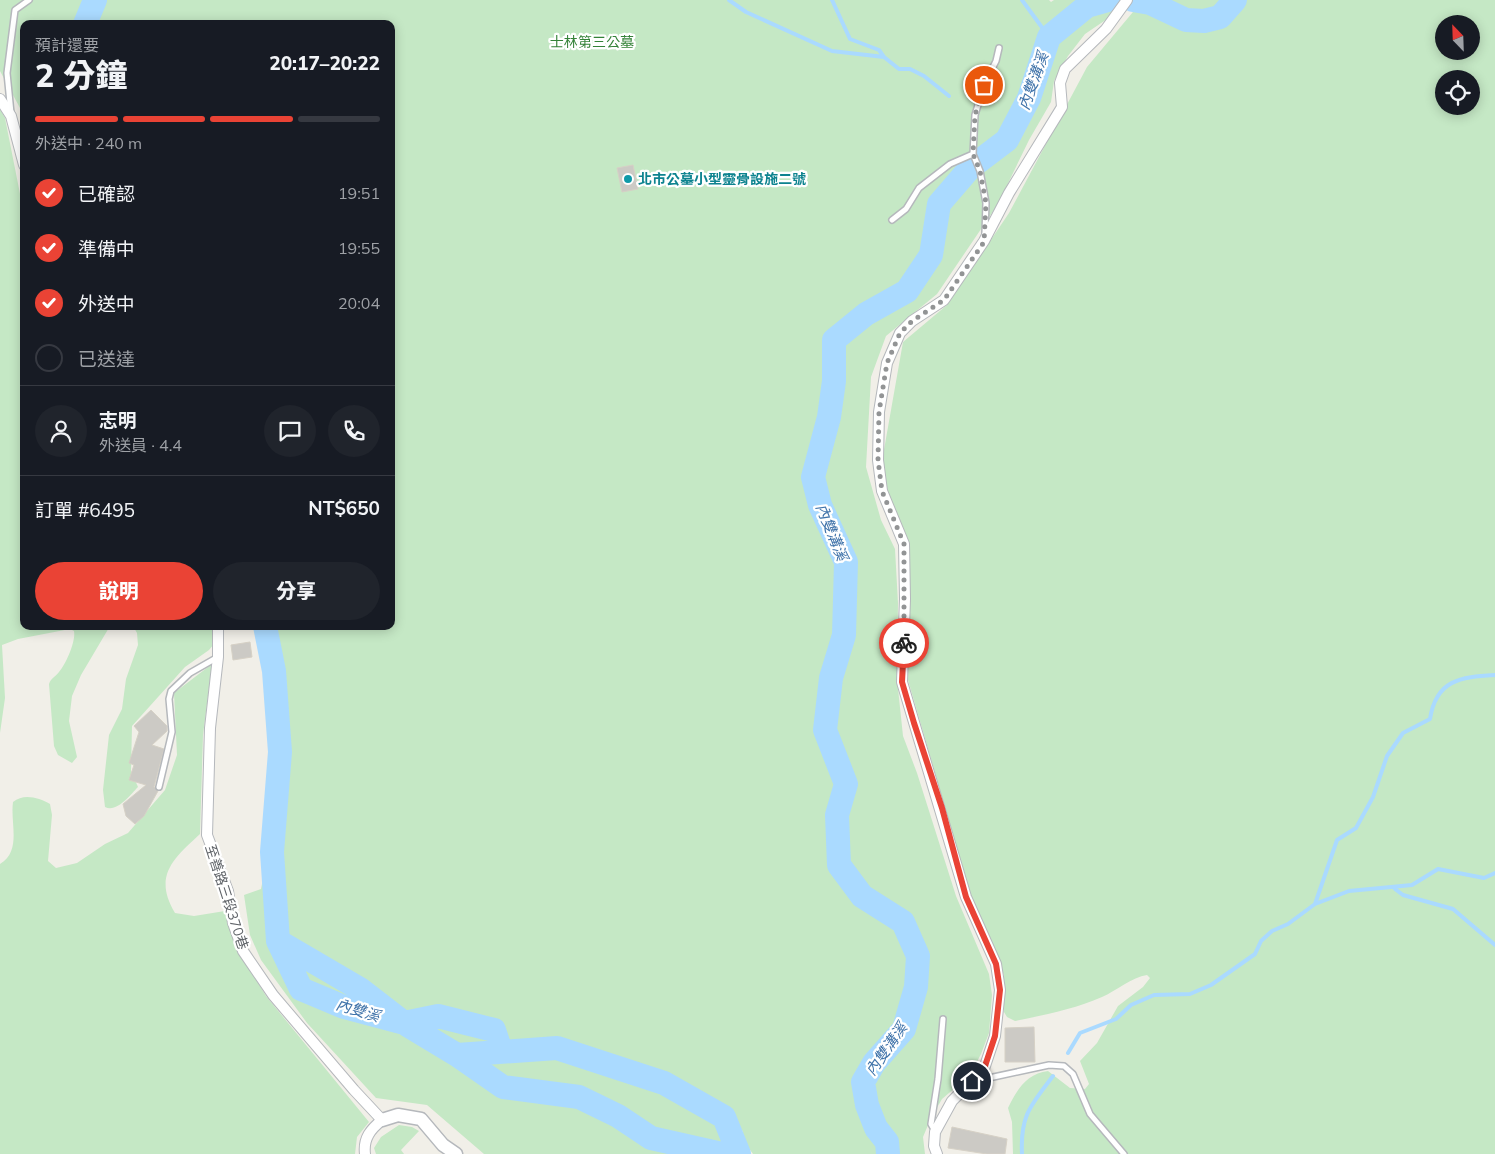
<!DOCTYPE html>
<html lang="zh-TW">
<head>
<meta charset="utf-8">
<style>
  :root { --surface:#171b24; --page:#20242c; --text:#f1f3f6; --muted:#9ea1a6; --line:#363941; --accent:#ea4335 }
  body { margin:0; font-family:Mulish,"Noto Sans TC",sans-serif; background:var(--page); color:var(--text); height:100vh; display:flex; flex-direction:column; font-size:19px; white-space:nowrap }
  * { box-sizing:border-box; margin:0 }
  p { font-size:16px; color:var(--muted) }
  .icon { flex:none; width:28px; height:28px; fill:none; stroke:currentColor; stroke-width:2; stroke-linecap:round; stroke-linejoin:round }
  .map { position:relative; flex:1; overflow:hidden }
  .details { position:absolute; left:20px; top:20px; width:375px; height:610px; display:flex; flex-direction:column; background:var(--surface); border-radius:10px; box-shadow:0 2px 12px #0003 }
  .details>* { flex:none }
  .needle { width:32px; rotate:337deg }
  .fabs { position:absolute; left:1435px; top:15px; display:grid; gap:10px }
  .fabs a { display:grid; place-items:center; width:45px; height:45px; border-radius:50%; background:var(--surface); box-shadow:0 2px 12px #0003; font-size:25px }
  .pin { position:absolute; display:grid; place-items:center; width:42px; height:42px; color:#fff; margin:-21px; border:2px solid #fff; border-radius:50%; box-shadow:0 1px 5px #0007 }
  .courier { position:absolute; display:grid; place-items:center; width:50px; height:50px; margin:-25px; border:4px solid #ea4335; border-radius:50%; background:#fff; color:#222; box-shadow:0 1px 6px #0007 }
  .overview em { font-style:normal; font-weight:800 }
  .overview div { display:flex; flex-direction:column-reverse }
  .overview { display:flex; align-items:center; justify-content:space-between; height:85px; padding:0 15px }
  h1 { font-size:32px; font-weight:800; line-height:38px }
  .bar { display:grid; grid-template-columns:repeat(4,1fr); gap:8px 5px; align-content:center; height:60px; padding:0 15px }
  .bar i { height:6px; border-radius:4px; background:var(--line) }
  .bar .selected { background:var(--accent) }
  .bar p { grid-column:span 4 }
  .line { display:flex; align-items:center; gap:12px; padding:0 15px; border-top:1px solid var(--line) }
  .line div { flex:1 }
  .round { display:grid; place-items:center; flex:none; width:52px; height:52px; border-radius:26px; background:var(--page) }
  ol { padding:0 15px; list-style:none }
  li { display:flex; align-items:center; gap:15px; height:55px }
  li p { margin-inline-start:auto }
  li .icon { padding:5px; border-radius:50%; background:var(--accent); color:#fff; stroke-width:4 }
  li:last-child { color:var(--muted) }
  li i { width:28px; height:28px; border:2px solid var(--line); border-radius:50% }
  .cta { display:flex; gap:10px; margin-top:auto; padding:10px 15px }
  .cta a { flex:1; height:58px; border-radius:30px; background:var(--accent); color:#fff; font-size:20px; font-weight:800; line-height:58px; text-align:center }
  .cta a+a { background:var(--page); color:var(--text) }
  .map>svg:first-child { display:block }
  .green { fill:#c5e8c5; fill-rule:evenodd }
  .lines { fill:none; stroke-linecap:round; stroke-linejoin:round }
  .stream { stroke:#aadaff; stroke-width:4 }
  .river { stroke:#aadaff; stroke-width:24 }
  .building { fill:#cccac5; stroke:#d6d1c6 }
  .service-casing { stroke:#b5b8bc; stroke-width:8 }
  .minor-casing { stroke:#b5b8bc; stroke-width:12 }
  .tertiary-casing { stroke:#b5b8bc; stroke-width:15 }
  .service { stroke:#fff; stroke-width:5 }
  .minor { stroke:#fff; stroke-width:10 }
  .tertiary { stroke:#fff; stroke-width:12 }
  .done { stroke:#929495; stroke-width:5; stroke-dasharray:0 9 }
  .route { stroke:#ea4335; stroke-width:6 }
  .culture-dot { fill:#0f9aa8; stroke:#fff; stroke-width:2 }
  .labels { text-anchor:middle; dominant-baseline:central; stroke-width:4.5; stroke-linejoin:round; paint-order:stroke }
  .park-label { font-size:14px; fill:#348238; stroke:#fff }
  .culture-label { font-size:14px; font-weight:bold; fill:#0d838f; stroke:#fff; text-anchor:start }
  .street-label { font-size:14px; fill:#5f6368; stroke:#fff }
  .water-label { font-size:15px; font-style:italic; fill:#4174aa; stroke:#fff }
</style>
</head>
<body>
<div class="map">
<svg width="1495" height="1154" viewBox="0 0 1495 1154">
  <rect width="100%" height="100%" fill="#f1efe8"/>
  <!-- green -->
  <path class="green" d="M0,0H1049L1051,2L1054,0H1122L1113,15L1085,34L1068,56L1054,81L1051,102L1029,140L998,204L937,294L886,336L871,377L866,467L881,520L895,549L898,603L897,679L903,736L917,773L956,896L989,974L992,995L989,1033L981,1054L970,1075L942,1099L931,1118L923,1137L925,1154H753L741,1137L743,1132L734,1116L729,1114L723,1121L726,1154H484L427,1105L376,1098L307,1023L261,960L250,935L244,895L261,889L274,824L265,626H391V24H24V125L20,108L0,71Z
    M1143,0H1495V1154H1013L1012,1122L1008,1108C1016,1091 1027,1073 1048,1071L1070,1088L1085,1089L1089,1084L1080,1061L1097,1043L1118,1006L1143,987L1150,978L1147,975C1132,977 1116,991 1102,997C1075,1009 1044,1015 1015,1021L1007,1017L1004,1012V975L971,896L908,680L910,544L888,492L882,461L903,342L947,305L1009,213L1087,67ZM1444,24H1471V51H1444ZM1444,79H1471V106H1444Z
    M0,109L5,118L24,214V626H110L81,675L72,696L69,721L77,757L72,763L58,755L54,746L49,684C51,678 55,677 59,672C66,664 76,641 74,631L70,629L18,639L2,645L5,698L0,733Z
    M133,626H213L214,644L209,650L185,667L132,726L131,771L138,787C130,795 117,813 105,807L103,790L109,735L122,709L126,679L138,645L137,633Z
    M212,664L203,735L200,834C173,859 153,876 175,913L194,916L225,911L240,953L266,996L369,1122L357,1137L355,1154H0V864C22,851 10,823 13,802C24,793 39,798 50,804L52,815L48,861L56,868L77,863L105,844L128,833L165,790L177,755L174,693Z
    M399,1125L412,1127L419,1131L401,1150L404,1154H376L374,1148L381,1137Z"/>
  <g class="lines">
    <!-- stream -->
    <path class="stream" d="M729,0L746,12L832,51L884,57L899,69H910L924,76L949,96
      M832,0L850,39L879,50L884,57
      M1022,0L1049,37
      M968,162L970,168
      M1395,889L1403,895L1453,909L1495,945
      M1315,904L1337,840L1356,828L1373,797L1387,756L1403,733L1430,719C1436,680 1460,677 1495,675
      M1068,1053L1080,1033L1116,1019L1131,1005L1154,995L1190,994L1211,985L1255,954L1261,941L1272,931L1288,924L1315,904L1349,891L1412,885L1438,869L1484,878L1495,873
      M1022,1154C1020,1115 1031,1105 1053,1076"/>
    <!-- river -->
    <path class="river" d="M1133,0L1150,3L1186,20L1204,21L1220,17L1235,0
      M85,24L95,0
      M265,626L274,671L280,752L272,852L278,941L301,989L344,1007L404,1023L457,1055L557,1048L664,1083L724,1117L739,1154
      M278,941L360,989L404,1023L438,1016L494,1030L501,1051
      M457,1055L503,1087L579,1097L618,1116L651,1138L722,1154
      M888,1154L887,1142L876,1128L867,1105L863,1082L874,1063L904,1029L916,987L918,956L903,922L862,896L839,865L837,815L846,784L825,730L831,678L844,635L846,562L820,505L813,477L829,417L834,381V340L866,314L907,291L931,255L939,204L970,168L1007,140L1029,98L1049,37L1087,6L1108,0"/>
  </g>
  <!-- building -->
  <path class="building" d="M633,165L638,189L622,192L617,168Z
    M250,642L252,657L233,660L231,645Z
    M151,710L167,726V731L152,745L164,749L154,787L158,791L144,816L135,824L126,816L123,804L146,785L129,780L134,765L129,763L139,732L134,726Z
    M1034,1027L1035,1062H1005V1028Z
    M952,1127L1007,1139L1005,1154H987L948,1148Z"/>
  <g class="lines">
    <!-- service casing -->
    <g class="service-casing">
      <path id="service" d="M11,113L7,73L15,10L29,0
        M892,220L906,209L919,188L950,164L973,154
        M985,233L986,203L980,171L973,154L975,115L984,85L996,61L999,48
        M159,787L172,732L169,699L171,691L190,673L218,657
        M975,1081L1049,1065L1064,1066L1073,1074L1090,1114L1124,1154
        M935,1131L931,1124L938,1079L943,1019"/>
    </g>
    <!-- minor casing -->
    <g class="minor-casing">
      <path id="minor" d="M0,99L11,116L24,165
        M218,626V657L210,728L207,835L228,891L233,923L243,951L273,995L354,1090L382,1120C371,1129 363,1138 365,1154
        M937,1154L934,1146L935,1132L952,1101L984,1069L995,1036L1000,990L996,964L966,897L902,682L905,599L904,544L882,491L878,460L879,412L887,363L900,333L912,321L944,300L984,241L1009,193L1062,107L1060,83L1065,69L1106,29L1127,0"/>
    </g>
    <!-- tertiary casing -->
    <g class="tertiary-casing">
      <path id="tertiary" d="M382,1120L398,1115L421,1119L443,1145L456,1154"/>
    </g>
    <!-- service -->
    <use href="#service" class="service"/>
    <!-- minor -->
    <use href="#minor" class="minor"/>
    <!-- tertiary -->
    <use href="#tertiary" class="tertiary"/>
  </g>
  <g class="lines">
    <!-- done -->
    <path class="done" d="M904,643V544L882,491L878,460L879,412L887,363L900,333L912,321L944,300L984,242L986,203L980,171L973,154L975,115L984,85"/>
    <!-- route -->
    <path class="route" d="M904,643L902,682L914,723L942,808L966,897L996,964L1000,990L995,1036L984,1069L972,1081"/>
  </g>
  <!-- markers -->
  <circle class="culture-dot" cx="628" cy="179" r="5"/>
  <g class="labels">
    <!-- park labels -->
    <g class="park-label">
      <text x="592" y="42">士林第三公墓</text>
    </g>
    <!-- culture labels -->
    <g class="culture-label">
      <text x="638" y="179">北市公墓小型靈骨設施二號</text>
    </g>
    <!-- street labels -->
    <g class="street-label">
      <text transform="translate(227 897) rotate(72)">至善路三段370巷</text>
    </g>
    <!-- water labels -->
    <g class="water-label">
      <text transform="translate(1033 81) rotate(-70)">內雙溝溪</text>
      <text transform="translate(832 532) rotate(68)">內雙溝溪</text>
      <text transform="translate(358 1010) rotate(17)">內雙溪</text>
      <text transform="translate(886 1049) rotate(-55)">內雙溝溪</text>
    </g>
  </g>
</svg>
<div class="fabs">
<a><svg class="needle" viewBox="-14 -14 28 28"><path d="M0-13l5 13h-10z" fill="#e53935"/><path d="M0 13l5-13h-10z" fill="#9ea1a6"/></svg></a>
<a><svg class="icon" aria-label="locate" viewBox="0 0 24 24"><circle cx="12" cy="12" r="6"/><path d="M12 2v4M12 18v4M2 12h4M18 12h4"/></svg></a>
</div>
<div class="pin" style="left:984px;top:85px;background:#ea580c"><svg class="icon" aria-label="bag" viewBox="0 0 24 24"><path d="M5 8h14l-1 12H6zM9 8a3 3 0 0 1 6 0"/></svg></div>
<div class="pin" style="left:972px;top:1081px;background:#1f2937"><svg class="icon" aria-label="home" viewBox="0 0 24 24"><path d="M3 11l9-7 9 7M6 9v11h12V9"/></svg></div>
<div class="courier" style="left:904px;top:643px"><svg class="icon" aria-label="bike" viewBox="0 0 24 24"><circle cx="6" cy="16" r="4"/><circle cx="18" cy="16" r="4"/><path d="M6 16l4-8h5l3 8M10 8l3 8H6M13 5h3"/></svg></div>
<section class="details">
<div class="overview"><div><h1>2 分鐘</h1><p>預計還要</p></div><em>20:17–20:22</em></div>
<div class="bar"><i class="selected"></i><i class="selected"></i><i class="selected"></i><i></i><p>外送中 · 240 m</p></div>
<ol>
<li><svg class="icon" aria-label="check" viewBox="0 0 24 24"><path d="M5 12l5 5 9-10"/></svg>已確認<p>19:51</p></li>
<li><svg class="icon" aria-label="check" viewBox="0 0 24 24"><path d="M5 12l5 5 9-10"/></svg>準備中<p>19:55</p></li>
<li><svg class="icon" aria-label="check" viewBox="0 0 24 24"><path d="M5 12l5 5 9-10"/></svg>外送中<p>20:04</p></li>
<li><i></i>已送達</li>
</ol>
<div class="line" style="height:90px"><a class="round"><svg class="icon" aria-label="person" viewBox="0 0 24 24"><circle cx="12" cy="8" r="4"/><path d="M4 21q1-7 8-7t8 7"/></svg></a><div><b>志明</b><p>外送員 · 4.4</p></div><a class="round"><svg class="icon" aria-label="chat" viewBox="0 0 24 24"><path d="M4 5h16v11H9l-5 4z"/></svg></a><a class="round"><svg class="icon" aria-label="phone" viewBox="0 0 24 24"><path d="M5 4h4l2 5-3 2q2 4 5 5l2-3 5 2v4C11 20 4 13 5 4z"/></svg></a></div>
<div class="line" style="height:65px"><div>訂單 #6495</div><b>NT$650</b></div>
<div class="cta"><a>說明</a><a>分享</a></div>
</section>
</div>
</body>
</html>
